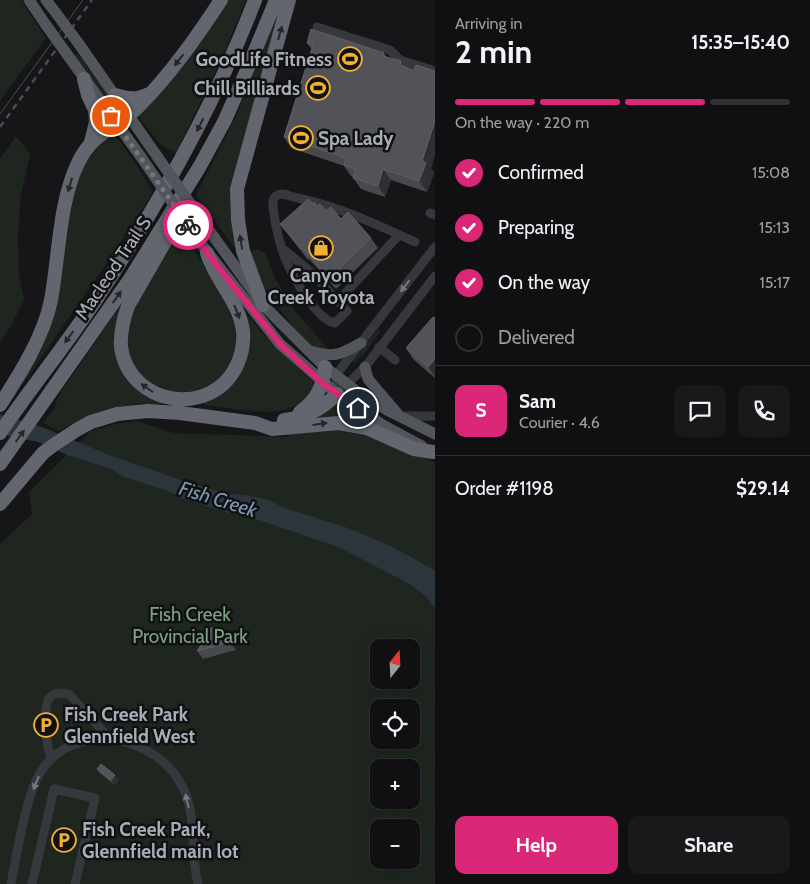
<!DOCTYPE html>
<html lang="en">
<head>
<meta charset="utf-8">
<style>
  :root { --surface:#101012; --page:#19191b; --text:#f1f3f6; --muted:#9c9d9f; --line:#303032; --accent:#db2777 }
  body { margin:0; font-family:Cabin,sans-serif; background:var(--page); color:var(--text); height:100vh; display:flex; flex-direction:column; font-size:19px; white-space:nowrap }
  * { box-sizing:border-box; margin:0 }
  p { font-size:16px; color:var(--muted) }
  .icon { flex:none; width:28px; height:28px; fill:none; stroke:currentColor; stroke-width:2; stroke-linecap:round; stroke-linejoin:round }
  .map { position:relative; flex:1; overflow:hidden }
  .panel { display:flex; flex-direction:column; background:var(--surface); width:375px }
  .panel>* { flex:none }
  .needle { width:32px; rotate:18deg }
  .controls { position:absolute; left:370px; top:639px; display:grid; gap:10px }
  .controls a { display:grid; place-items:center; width:50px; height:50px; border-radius:10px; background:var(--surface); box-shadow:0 5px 20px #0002,0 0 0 1px var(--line); font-size:25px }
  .pin { position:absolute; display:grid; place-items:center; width:42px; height:42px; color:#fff; margin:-21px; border:2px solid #fff; border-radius:50%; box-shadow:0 1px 5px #0007 }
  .courier { position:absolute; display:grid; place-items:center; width:50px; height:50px; margin:-25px; border:4px solid #db2777; border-radius:50%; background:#fff; color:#222; box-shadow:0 1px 6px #0007 }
  .summary em { font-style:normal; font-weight:700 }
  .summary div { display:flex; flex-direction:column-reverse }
  .summary { display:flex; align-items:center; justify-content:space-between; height:85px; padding:0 20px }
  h1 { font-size:32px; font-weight:700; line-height:38px }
  .bar { display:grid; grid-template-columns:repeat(4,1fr); gap:8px 5px; align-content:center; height:60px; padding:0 20px }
  .bar i { height:6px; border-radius:4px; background:var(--line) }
  .bar .active { background:var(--accent) }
  .bar p { grid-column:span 4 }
  .line { display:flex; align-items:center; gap:12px; padding:0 20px; border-top:1px solid var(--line) }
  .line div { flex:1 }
  .round { display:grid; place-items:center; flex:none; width:52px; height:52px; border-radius:10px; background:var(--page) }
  ol { padding:0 20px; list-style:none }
  li { display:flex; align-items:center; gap:15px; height:55px }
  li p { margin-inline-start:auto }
  li .icon { padding:5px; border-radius:50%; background:var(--accent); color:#fff; stroke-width:4 }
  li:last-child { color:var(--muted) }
  li i { width:28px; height:28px; border:2px solid var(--line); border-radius:50% }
  .action { display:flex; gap:10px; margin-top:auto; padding:10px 20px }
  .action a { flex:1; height:58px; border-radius:10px; background:var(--accent); color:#fff; font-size:20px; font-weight:700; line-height:58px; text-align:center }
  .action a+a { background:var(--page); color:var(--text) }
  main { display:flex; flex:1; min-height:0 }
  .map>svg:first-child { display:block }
  .green { fill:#1e261f; fill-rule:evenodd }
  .water { fill:#2c353c }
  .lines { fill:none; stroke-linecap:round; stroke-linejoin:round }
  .minor { stroke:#37383d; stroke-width:9 }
  .major { stroke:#53555c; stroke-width:11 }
  .highway { stroke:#63666e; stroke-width:14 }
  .tram { stroke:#4a4c52; stroke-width:1 }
  .rail { stroke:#4a4c52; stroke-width:2.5; stroke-dasharray:6 5; stroke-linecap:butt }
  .major-bridge { stroke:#53555c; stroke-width:11 }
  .wall { fill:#47494d }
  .shaded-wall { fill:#2f3033 }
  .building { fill:#525359; stroke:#5f6168 }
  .oneway { fill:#26262a }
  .oneway2 { fill:#757881 }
  .done { stroke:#757880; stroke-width:5; stroke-dasharray:0 9 }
  .route { stroke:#db2777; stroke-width:6 }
  .labels { text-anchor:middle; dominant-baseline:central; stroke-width:5; stroke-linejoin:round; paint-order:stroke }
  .poi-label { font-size:19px; font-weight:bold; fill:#a8adb8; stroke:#111113; text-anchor:start }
  .street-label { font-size:19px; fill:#a8adb8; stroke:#111113 }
  .park-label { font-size:19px; fill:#7fa381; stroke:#111113 }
  .water-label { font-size:20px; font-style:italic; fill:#7f9bb3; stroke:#111113 }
</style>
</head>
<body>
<main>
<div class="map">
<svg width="435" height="884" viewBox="0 0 435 884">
  <rect width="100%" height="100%" fill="#161618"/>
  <!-- green -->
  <path class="green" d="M0,0H21L46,38L0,101Z
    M225,0H246L223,56L176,153L160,144L139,118V115Z
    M280,8L283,9L231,185L230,216L238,249L236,250L196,195L238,112Z
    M77,53L119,111L115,114L74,57Z
    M110,135L116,136L136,164L153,192L113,254L23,384L19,382L33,358L73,183L91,151Z
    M16,136L30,154L21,195L18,235L19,275L24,299L11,326L0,342V159Z
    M175,233L186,240L198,256L225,300L234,323L236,339L235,353L230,365L223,376L214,384L190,395L153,389L128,361L126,323Z
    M257,249L265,253L275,278L295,311L330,351L312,346L293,327L265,289L248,253Z
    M124,300L118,321L133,386L144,395L160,402V404C118,403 95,410 59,431L43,423L54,409L59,395Z
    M241,308L269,340L313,382C314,387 312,391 309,395C285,424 235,407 204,405L203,401L235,375Z
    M378,330L380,332L364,354L354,363L352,360Z
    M337,400L365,420L364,423L315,419Z
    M137,421L174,433L289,437V432L348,427L435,462V884H0V544L32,514L29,492L91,431L116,424ZM379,648H411V680H379ZM379,708H411V740H379ZM379,768H411V800H379ZM379,828H411V860H379Z"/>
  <!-- water -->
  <path class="water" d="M0,414L42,427L109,455L181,480L228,494L244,495L268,500L285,508L348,528L395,548L435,571V608L424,595L410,584L338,547L242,514L229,513L181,498L171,492L124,477L112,469L67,455L38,442L0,434Z"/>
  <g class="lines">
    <!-- minor -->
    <path class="minor" d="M317,27L390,50L400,60L435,71
      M430,213L435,215
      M399,235L338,301L347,311L335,323C316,320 292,275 285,258C280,244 276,229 274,214C273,208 271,200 276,196C282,191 291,197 298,198C340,207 376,224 415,242
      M283,249L311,272L338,301
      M379,347L395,360
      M344,387L365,367L435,276
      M337,394L336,376L342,367L435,247
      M400,416H435
      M52,759C46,749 43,711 48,700C50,696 53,695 57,693L69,694L110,739
      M11,884C17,854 25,799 40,773C73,718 160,735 184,790C197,819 190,854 198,884
      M32,884L54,789L95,798L75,884"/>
    <!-- major -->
    <path class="major" d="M29,0L46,25
      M46,0L56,13
      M79,44L145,139
      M69,57L141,157
      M206,226L263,305L325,367L359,393L387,410L435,434
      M198,240L280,344L337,394L383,425L422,446
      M310,351C335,358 339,355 361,343
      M365,367L368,379L397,413"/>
    <!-- highway -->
    <path class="highway" d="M84,79L88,95L95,110L96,122L91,142
      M115,95C129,99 136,100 149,94
      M182,212L128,306C123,320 120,333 121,347C129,406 212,419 237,365C242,354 244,344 243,332C240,302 215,280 207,253
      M263,305L243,251L238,220L237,189L289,0
      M0,405C20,374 44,336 51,300C59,257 59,202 78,163C92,132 116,129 138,107C170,75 196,38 221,0
      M300,412C316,401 323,387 325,367
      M284,420C304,418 322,409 337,394
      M0,433C31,388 65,346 95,301C158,206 214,107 255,0
      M0,464L130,279L200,166L225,120L250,63L276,0
      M0,504L43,453L55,444L78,429L91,422L117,414L148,411L180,413L255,423L272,429L339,423L367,428L414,449L433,452"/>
    <!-- tram -->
    <path class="tram" d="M0,114L83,0"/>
    <!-- rail -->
    <path class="rail" d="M0,127L92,0"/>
    <!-- major-bridge -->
    <path class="major-bridge" d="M56,13L79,44
      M46,25L69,57
      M145,139L206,226
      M141,157L198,240"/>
  </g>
  <!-- wall -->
  <path class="wall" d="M307,43L384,53L387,57L431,169L434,173L427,192L391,180L385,197L361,189L353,178V177L351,176L344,166L291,148L284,137L312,50Z
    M313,204L317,206L341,219L371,238L378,248L336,289L309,259L308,260L288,234L280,224Z
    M435,318V378L413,359L406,348Z
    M208,634L222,637L230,642L236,650L203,659L197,651Z
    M97,769L119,780L115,785L101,774Z"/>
  <!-- shaded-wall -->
  <path class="shaded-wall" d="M435,121V155L431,169L434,173L427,192L419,181L422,161Z
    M383,169L391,180L385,197L378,186Z
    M435,359V377L428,367Z
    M216,628L222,636L216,633Z
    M115,775L119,780L115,785L111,780Z"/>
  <!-- building -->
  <path class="building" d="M311,29L384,53L383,56L401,61L400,65L414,70L416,65L435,71V121L422,161L426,163L419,181L383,169L378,186L353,178L356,169L344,165L346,158L284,137L313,45L307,43Z
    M308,199L313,204L314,202L317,206L320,204L326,211L331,207L341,219L348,212L371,238L329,278L302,248L301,249L280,224Z
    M433,317L435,318V359L428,367L406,348Z
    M211,628H216V633L230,642L197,651L208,634L206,630Z
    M101,764L115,775L111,780L97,769Z"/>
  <!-- one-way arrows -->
  <defs><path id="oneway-solid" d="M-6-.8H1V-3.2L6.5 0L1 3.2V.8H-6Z" transform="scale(1.25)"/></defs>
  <g class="oneway">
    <use href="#oneway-solid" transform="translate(280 33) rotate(-74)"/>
    <use href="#oneway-solid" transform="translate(179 60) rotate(128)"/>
    <use href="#oneway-solid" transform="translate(200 125) rotate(117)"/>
    <use href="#oneway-solid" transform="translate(70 185) rotate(106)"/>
    <use href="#oneway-solid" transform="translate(241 242) rotate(-99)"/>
    <use href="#oneway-solid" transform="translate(117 297) rotate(-55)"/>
    <use href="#oneway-solid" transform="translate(237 312) rotate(69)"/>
    <use href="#oneway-solid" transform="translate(69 337) rotate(126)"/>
    <use href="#oneway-solid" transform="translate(147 388) rotate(-145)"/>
    <use href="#oneway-solid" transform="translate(320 424) rotate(-8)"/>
    <use href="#oneway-solid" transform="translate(20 436) rotate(-54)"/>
  </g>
  <g class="oneway2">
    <use href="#oneway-solid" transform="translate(405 286) rotate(128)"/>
    <use href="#oneway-solid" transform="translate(36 783) rotate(113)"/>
    <use href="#oneway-solid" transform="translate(187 801) rotate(-103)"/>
  </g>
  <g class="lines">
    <!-- done -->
    <path class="done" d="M111,116L188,225"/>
    <!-- route -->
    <path class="route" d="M188,225L207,253L280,344L322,383L358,408"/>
  </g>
  <!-- icons -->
  <defs>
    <g id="stadium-ring" transform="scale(1.25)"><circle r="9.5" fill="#111113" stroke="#f2b134" stroke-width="1.5"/><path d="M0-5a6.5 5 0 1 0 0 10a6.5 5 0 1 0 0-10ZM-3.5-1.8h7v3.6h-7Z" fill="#f2b134"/></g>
    <g id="shop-ring" transform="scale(1.25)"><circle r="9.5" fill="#111113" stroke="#f2b134" stroke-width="1.5"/><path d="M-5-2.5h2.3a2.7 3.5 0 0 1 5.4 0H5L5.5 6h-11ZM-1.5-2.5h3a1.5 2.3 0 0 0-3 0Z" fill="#f2b134"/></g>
    <g id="parking-ring" transform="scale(1.25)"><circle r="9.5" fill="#111113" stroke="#f2b134" stroke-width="1.5"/><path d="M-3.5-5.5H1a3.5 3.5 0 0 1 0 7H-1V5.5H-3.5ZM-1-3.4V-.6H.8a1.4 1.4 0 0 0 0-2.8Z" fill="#f2b134"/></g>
  </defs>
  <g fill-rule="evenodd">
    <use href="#stadium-ring" x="350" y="59"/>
    <use href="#stadium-ring" x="318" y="88"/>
    <use href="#stadium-ring" x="301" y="138"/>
    <use href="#shop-ring" x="321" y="248"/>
    <use href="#parking-ring" x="46" y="725"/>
    <use href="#parking-ring" x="64" y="840"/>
  </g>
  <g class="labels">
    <!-- poi labels -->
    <g class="poi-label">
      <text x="332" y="59" text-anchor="end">GoodLife Fitness</text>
      <text x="300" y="88" text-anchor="end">Chill Billiards</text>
      <text x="318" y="138">Spa Lady</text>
      <text x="321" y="275" text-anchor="middle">Canyon<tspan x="321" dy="22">Creek Toyota</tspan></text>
      <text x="64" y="714">Fish Creek Park<tspan x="64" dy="22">Glennfield West</tspan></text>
      <text x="82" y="829">Fish Creek Park,<tspan x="82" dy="22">Glennfield main lot</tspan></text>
    </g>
    <!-- street labels -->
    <g class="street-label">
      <text transform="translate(113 268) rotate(-56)">Macleod Trail S</text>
    </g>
    <!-- park labels -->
    <g class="park-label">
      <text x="190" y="614">Fish Creek<tspan x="190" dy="22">Provincial Park</tspan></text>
    </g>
    <!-- water labels -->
    <g class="water-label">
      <text transform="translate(218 499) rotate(17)">Fish Creek</text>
    </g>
  </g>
</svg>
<div class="controls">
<a><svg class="needle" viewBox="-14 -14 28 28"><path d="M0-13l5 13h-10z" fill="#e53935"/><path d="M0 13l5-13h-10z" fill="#9c9d9f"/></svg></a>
<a><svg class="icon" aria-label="locate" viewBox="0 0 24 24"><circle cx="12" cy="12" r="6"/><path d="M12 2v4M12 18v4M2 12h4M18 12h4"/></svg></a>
<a>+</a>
<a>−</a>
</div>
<div class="pin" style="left:111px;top:116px;background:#ea580c"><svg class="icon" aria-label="bag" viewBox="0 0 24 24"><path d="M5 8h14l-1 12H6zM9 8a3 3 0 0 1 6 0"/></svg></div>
<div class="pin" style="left:358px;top:408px;background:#1f2937"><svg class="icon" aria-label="home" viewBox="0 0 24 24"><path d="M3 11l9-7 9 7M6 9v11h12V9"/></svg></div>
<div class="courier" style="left:188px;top:225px"><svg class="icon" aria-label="bike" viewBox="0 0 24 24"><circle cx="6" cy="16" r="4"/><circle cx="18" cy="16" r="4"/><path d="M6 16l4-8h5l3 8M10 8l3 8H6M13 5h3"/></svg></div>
</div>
<section class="panel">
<div class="summary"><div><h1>2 min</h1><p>Arriving in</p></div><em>15:35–15:40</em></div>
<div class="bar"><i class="active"></i><i class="active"></i><i class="active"></i><i></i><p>On the way · 220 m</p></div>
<ol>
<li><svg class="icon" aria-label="check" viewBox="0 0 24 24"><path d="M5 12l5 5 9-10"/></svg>Confirmed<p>15:08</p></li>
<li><svg class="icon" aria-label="check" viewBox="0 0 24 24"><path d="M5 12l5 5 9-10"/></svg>Preparing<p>15:13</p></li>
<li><svg class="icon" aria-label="check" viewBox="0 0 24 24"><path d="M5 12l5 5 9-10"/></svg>On the way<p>15:17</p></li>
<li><i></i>Delivered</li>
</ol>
<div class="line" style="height:90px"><b class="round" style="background:var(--accent);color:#fff">S</b><div><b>Sam</b><p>Courier · 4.6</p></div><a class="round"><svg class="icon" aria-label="chat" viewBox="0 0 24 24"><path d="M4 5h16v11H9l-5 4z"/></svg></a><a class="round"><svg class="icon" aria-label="phone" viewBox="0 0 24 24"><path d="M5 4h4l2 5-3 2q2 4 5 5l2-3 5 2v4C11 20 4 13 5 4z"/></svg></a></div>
<div class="line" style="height:65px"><div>Order #1198</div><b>$29.14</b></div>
<div class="action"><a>Help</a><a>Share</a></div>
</section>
</main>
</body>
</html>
